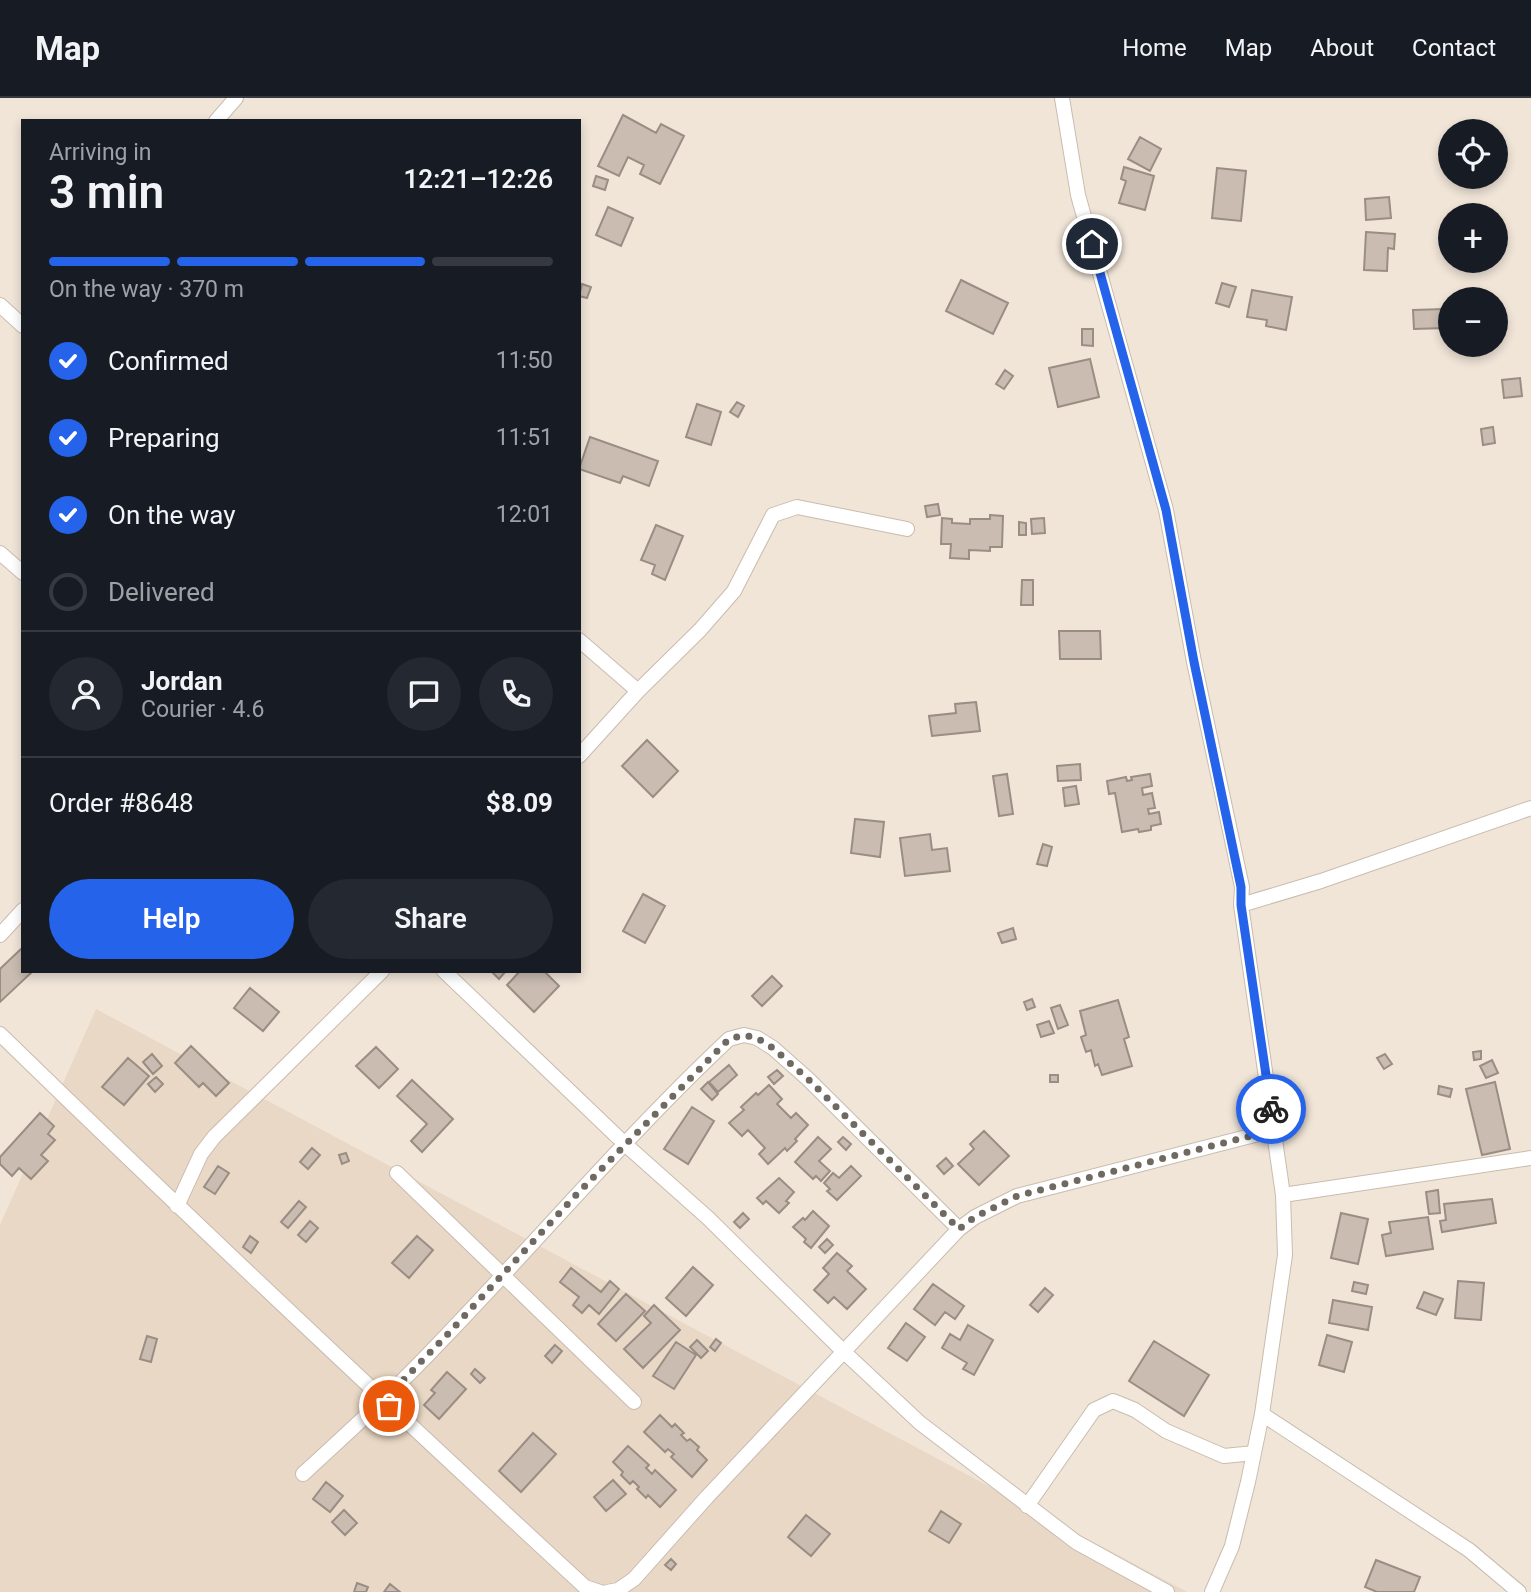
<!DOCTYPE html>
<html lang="en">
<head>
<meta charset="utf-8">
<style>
  :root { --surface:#171b24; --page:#242831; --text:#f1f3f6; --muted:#9ea1a6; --line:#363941; --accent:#2563eb }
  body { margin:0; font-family:Roboto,sans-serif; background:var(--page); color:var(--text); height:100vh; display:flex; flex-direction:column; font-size:26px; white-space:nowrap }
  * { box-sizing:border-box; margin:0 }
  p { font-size:23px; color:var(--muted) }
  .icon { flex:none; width:38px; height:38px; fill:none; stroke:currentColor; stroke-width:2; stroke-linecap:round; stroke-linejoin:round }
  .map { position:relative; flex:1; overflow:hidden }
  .panel { position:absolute; left:21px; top:21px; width:560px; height:854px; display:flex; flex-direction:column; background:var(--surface); border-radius:0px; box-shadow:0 4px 10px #0003 }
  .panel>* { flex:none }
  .buttons { position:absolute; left:1438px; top:21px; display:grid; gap:14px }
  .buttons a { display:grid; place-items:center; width:70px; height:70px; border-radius:50%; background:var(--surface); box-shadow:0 4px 10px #0003; font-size:35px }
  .pin { position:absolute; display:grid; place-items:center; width:60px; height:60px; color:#fff; margin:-30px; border:4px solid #fff; border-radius:50%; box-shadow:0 2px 7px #0007 }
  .courier { position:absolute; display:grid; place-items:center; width:70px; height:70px; margin:-35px; border:5px solid #2563eb; border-radius:50%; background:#fff; color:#222; box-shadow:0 2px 9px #0007 }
  .summary em { font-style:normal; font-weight:600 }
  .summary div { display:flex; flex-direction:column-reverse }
  .summary { display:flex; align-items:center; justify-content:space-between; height:119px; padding:0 28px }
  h1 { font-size:46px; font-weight:600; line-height:52px }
  .bar { display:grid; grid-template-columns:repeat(4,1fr); gap:10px 7px; align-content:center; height:84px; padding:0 28px }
  .bar i { height:9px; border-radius:5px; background:var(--line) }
  .bar .active { background:var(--accent) }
  .bar p { grid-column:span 4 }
  .line { display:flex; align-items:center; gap:18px; padding:0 28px; border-top:2px solid var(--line) }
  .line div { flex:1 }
  .round { display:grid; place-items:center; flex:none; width:74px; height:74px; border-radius:37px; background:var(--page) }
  ol { padding:0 28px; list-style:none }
  li { display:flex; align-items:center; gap:21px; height:77px }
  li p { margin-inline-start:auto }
  li .icon { padding:7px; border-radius:50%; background:var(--accent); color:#fff; stroke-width:4 }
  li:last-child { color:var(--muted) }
  li i { width:38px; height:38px; border:4px solid var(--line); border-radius:50% }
  .action { display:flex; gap:14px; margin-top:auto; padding:14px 28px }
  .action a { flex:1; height:80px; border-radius:42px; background:var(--accent); color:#fff; font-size:28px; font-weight:600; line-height:80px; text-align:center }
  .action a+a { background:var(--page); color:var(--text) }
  header { display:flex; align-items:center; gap:42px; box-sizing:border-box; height:98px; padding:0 35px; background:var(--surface); border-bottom:2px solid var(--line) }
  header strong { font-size:33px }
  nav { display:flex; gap:38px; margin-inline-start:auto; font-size:24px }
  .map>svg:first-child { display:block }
  .built { fill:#e9d8c5 }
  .building { fill:#cabcb1; stroke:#9a8d83; stroke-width:2 }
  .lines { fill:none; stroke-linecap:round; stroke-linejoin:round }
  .street-casing { stroke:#c8bcaf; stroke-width:16 }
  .street { stroke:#fff; stroke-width:14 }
  .done { stroke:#706961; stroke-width:7; stroke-dasharray:0 12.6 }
  .route { stroke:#2563eb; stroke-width:9 }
</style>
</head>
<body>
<header>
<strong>Map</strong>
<nav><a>Home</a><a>Map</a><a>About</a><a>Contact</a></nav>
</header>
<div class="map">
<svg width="1531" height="1494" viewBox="0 0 1531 1494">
  <rect width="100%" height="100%" fill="#f1e5d8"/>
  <!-- built -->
  <path class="built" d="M96,911L1187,1494H0V1127Z"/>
  <!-- building -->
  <path class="building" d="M623,17L656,35L661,26L684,38L660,86L640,76L644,67L628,59L619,78L598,68Z
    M1140,39L1161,51L1150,73L1128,61Z
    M1124,69L1154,78L1145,112L1119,105L1126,83L1121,81Z
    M1217,70L1246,73L1241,123L1212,120Z
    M596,78L608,82L605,92L593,88Z
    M1389,99L1391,120L1366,122L1365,101Z
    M608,109L633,120L621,148L596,137Z
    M1366,134L1395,136L1394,151L1388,150L1387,173L1364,172Z
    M961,182L1008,205L993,236L946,213Z
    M1222,185L1236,189L1229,209L1216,205Z
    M582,186L591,189L587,200L579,198Z
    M1252,192L1292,199L1286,232L1266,228L1267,222L1247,219Z
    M1444,211L1445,230L1414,231L1413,212Z
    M1082,231H1093V248L1082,247Z
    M1090,261L1099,299L1058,309L1049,270Z
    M1005,272L1013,278L1004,291L996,286Z
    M1520,280L1522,298L1504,300L1502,282Z
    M737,304L744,308L738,319L730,314Z
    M697,306L721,314L711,347L686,339Z
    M697,306L721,314L711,347L686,339Z
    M1493,329L1495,345L1483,347L1481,331Z
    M590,339L658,363L649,388L623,378L620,385L579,371Z
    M938,406L940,417L927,419L925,408Z
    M990,417L1003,418L1002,449H990V453L969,452V461L950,460L951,446H941L942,420L952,421V425L970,426V421H990Z
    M1044,420L1045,435L1032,436L1031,421Z
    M1019,424L1026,425V437H1019Z
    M656,427L683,438L665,482L652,476L655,467L641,462Z
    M1022,482H1033V507H1021Z
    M1059,533H1100L1101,561H1060Z
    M976,604L980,633L932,638L929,618L956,615L955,606Z
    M647,642L678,673L653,699L622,668Z
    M1080,666L1081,682L1058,683L1057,668Z
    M1007,676L1013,716L999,718L993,678Z
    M1150,676L1152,688L1142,690L1143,697L1152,695L1155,710L1148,711L1149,716L1159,714L1161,726L1151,728V732L1139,734L1138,731L1122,734L1115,695L1109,696L1107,683L1126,679L1127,683L1132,682L1131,679Z
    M1076,688L1079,706L1065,708L1063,690Z
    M855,721L884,724L880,759L851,755Z
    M930,736L932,752L947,750L950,773L905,778L900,740Z
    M930,736L932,752L947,750L950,773L905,778L900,740Z
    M1043,746L1052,749L1047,768L1037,766Z
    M643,796L665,808L645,845L623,833Z
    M1013,830L1016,841L1002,845L998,835Z
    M23,849V873H33L0,904V871Z
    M491,873H506L499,881Z
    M520,873H544L559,888L534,914L507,887Z
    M772,878L782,888L762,908L752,898Z
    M250,890L279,914L263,933L234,910Z
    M250,890L279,914L263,933L234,910Z
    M1032,901L1035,909L1027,912L1024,904Z
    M1118,902L1129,939L1124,941L1132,968L1102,977L1098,966L1095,968L1091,952L1086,954L1081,939L1086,937L1080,913Z
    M1060,907L1068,927L1058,931L1051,910Z
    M1049,923L1054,935L1041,939L1037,927Z
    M191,948L229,985L216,998L203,985L199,989L175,965Z
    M376,949L398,971L379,990L356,968Z
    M1481,953V961L1474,962L1473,954Z
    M152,956L162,968L153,976L143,964Z
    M1385,956L1392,966L1384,971L1377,960Z
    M128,960L149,978L124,1007L102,989Z
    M1492,962L1498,975L1486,980L1480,968Z
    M729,967L737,977L718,994L709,984Z
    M777,972L783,978L774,986L768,979Z
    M1050,977H1058V984H1050Z
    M156,979L163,986L155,994L148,986Z
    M412,982L453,1021L422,1054L411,1043L427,1026L397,998Z
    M708,984L718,996L712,1002L701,991Z
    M1495,984L1510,1051L1482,1057L1466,991Z
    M769,987L782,1001L777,1006L791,1020L796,1015L808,1027L795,1041L797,1043L787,1053L785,1050L768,1066L759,1056L765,1050L748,1032L742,1038L729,1025L744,1012L741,1009L756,995L758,997Z
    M1439,988L1452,991L1450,999L1438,996Z
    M692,1009L714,1023L688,1066L664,1051Z
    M40,1015L54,1028L48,1036L55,1042L41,1057L48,1063L31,1081L19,1070L12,1078L0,1066V1059Z
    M984,1033L1009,1058L979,1087L958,1066L974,1051L970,1046Z
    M818,1039L831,1051L819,1063L830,1073L821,1083L816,1078L813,1081L795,1064Z
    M843,1039L851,1046L846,1052L838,1044Z
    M312,1050L320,1057L308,1071L300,1064Z
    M346,1055L349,1063L342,1066L339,1057Z
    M946,1060L953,1068L944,1076L937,1068Z
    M218,1068L229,1075L215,1096L204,1089Z
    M851,1068L861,1078L837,1102L827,1093L830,1091L824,1085L833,1075L839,1080Z
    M779,1080L794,1094L786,1103L789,1105L779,1115L766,1103L763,1106L757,1100Z
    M1438,1092L1440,1115L1429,1116L1426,1094Z
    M1492,1101L1496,1125L1442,1134L1440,1123L1446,1122L1444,1106Z
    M299,1103L306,1109L288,1130L281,1124Z
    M813,1113L829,1128L811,1150L804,1144L806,1141L793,1129L803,1120L805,1122Z
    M743,1115L749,1121L740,1130L734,1124Z
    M1341,1115L1368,1121L1358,1166L1331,1160Z
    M1341,1115L1368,1121L1358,1166L1331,1160Z
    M1428,1119L1433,1151L1386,1158L1382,1137L1391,1135L1389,1124Z
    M310,1123L318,1130L306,1144L298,1137Z
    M250,1138L258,1144L251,1155L243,1149Z
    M417,1138L433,1152L409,1180L392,1165Z
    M827,1141L833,1147L825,1155L819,1149Z
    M837,1155L852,1168L847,1173L866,1191L847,1211L834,1199L828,1205L814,1192L829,1176L823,1170Z
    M693,1169L713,1187L686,1218L666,1200Z
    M571,1170L601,1194L610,1183L619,1191L599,1216L589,1207L582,1215L573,1207L579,1199L560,1184Z
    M1458,1183L1484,1185L1481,1222L1455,1220Z
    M1354,1184L1368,1187L1366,1196L1352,1193Z
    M933,1186L964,1208L955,1221L945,1214L935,1227L914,1211Z
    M1045,1190L1053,1197L1038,1214L1030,1207Z
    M1424,1194L1443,1201L1436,1217L1417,1210Z
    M626,1196L645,1213L616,1243L598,1226Z
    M1333,1202L1372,1209L1368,1232L1329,1225Z
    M654,1207L680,1232L643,1270L624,1251L651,1225L644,1218Z
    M906,1225L925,1239L907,1263L888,1250Z
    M968,1227L993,1242L974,1277L963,1271L967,1265L942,1250L950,1236L960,1242Z
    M1327,1237L1352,1244L1344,1274L1319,1267Z
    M147,1238L157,1241L151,1264L140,1261Z
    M716,1241L721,1245L715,1253L710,1249Z
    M697,1242L708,1253L701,1260L690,1249Z
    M1154,1243L1209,1277L1184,1318L1129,1283Z
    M676,1244L696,1257L674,1291L653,1278Z
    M555,1247L562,1253L552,1265L545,1258Z
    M475,1271L485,1280L480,1285L471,1276Z
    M447,1274L466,1291L439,1321L424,1307L435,1295L431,1292Z
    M660,1317L672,1329L675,1326L684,1335L681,1337L687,1343L690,1341L699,1349L697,1352L707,1362L692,1379L671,1359L674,1356L668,1351L665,1354L644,1334Z
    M533,1335L556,1356L521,1394L499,1373Z
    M628,1348L649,1367L646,1370L652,1376L655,1372L676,1392L660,1409L648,1397L646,1400L637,1391L639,1389L633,1383L630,1386L621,1377L623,1374L613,1364Z
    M613,1382L626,1396L606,1413L594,1399Z
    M326,1384L343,1398L330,1414L313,1401Z
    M344,1412L357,1425L345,1437L332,1424Z
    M941,1413L961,1426L949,1445L929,1433Z
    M806,1417L830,1436L811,1458L788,1439Z
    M671,1461L676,1466L671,1472L665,1467Z
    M1376,1462L1420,1479L1414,1494H1377L1365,1489Z
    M357,1485L368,1489L366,1494H354Z
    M390,1486L400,1494H384Z
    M390,1486L400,1494H384Z"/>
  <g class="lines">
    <!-- street casing -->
    <g class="street-casing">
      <path id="street" d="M1062,0L1078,97L1166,412L1194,564L1242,789L1241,807L1283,1097L1285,1157L1262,1316L1248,1384L1232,1448L1212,1494
        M216,23L236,0
        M0,207L23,228
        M0,455L23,475
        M579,542L638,593
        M579,658L638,593L700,532L734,493L773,417L797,409L907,431
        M1241,807L1321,783L1531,710
        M0,837L23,812
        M444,873L626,1047L708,1120L843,1253L920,1325L1076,1444L1167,1494
        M0,936C192,1123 388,1307 585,1489L600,1494
        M397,1075L634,1304
        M1283,1097L1531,1060
        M177,1108L201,1056L214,1039L382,873
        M1262,1316L1469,1452L1519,1494
        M303,1376C351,1332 399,1288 444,1240C539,1141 629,1035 729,941L744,937L757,940L773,950L808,981L959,1131
        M1027,1408L1094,1312L1113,1303L1135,1312L1166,1333L1224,1358L1254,1355
        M607,1494L618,1492L634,1481L707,1399L959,1131L975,1119L1017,1098L1274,1032"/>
    </g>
    <!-- street -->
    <use href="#street" class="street"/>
  </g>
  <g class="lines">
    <!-- done -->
    <path class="done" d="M389,1308L383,1303L445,1239L576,1097L729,941L744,937L757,940L773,950L808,981L959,1131L975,1119L1017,1098L1274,1032L1271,1011"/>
    <!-- route -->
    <path class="route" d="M1092,146L1166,412L1194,564L1241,789V807L1271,1011"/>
  </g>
</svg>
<div class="buttons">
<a><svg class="icon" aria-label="locate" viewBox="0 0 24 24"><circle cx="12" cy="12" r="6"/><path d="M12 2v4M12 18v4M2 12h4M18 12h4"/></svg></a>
<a>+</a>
<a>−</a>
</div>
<div class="pin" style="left:389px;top:1308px;background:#ea580c"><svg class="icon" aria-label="bag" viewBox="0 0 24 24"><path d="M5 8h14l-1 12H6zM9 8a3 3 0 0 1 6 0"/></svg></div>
<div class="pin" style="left:1092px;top:146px;background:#1f2937"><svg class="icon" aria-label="home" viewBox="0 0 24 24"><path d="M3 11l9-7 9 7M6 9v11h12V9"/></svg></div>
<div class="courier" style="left:1271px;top:1011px"><svg class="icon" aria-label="bike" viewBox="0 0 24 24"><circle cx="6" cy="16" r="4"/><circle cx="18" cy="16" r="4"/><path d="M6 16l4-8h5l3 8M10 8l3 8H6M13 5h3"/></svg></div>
<section class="panel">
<div class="summary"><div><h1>3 min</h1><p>Arriving in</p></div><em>12:21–12:26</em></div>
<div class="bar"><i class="active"></i><i class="active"></i><i class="active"></i><i></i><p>On the way · 370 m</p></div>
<ol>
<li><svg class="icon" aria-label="check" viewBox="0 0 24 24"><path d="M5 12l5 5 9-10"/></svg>Confirmed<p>11:50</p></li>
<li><svg class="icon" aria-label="check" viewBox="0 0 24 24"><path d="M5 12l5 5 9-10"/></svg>Preparing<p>11:51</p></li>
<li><svg class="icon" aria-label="check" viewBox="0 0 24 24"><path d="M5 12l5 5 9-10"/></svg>On the way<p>12:01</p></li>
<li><i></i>Delivered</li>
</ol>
<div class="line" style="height:126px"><a class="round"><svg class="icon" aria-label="person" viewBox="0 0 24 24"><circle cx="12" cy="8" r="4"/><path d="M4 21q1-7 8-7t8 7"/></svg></a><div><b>Jordan</b><p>Courier · 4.6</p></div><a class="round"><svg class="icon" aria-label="chat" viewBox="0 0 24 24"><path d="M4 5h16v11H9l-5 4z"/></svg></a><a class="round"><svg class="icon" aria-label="phone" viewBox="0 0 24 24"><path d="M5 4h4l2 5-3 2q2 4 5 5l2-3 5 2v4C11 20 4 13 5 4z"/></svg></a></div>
<div class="line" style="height:91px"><div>Order #8648</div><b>$8.09</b></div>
<div class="action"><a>Help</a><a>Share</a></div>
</section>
</div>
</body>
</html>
